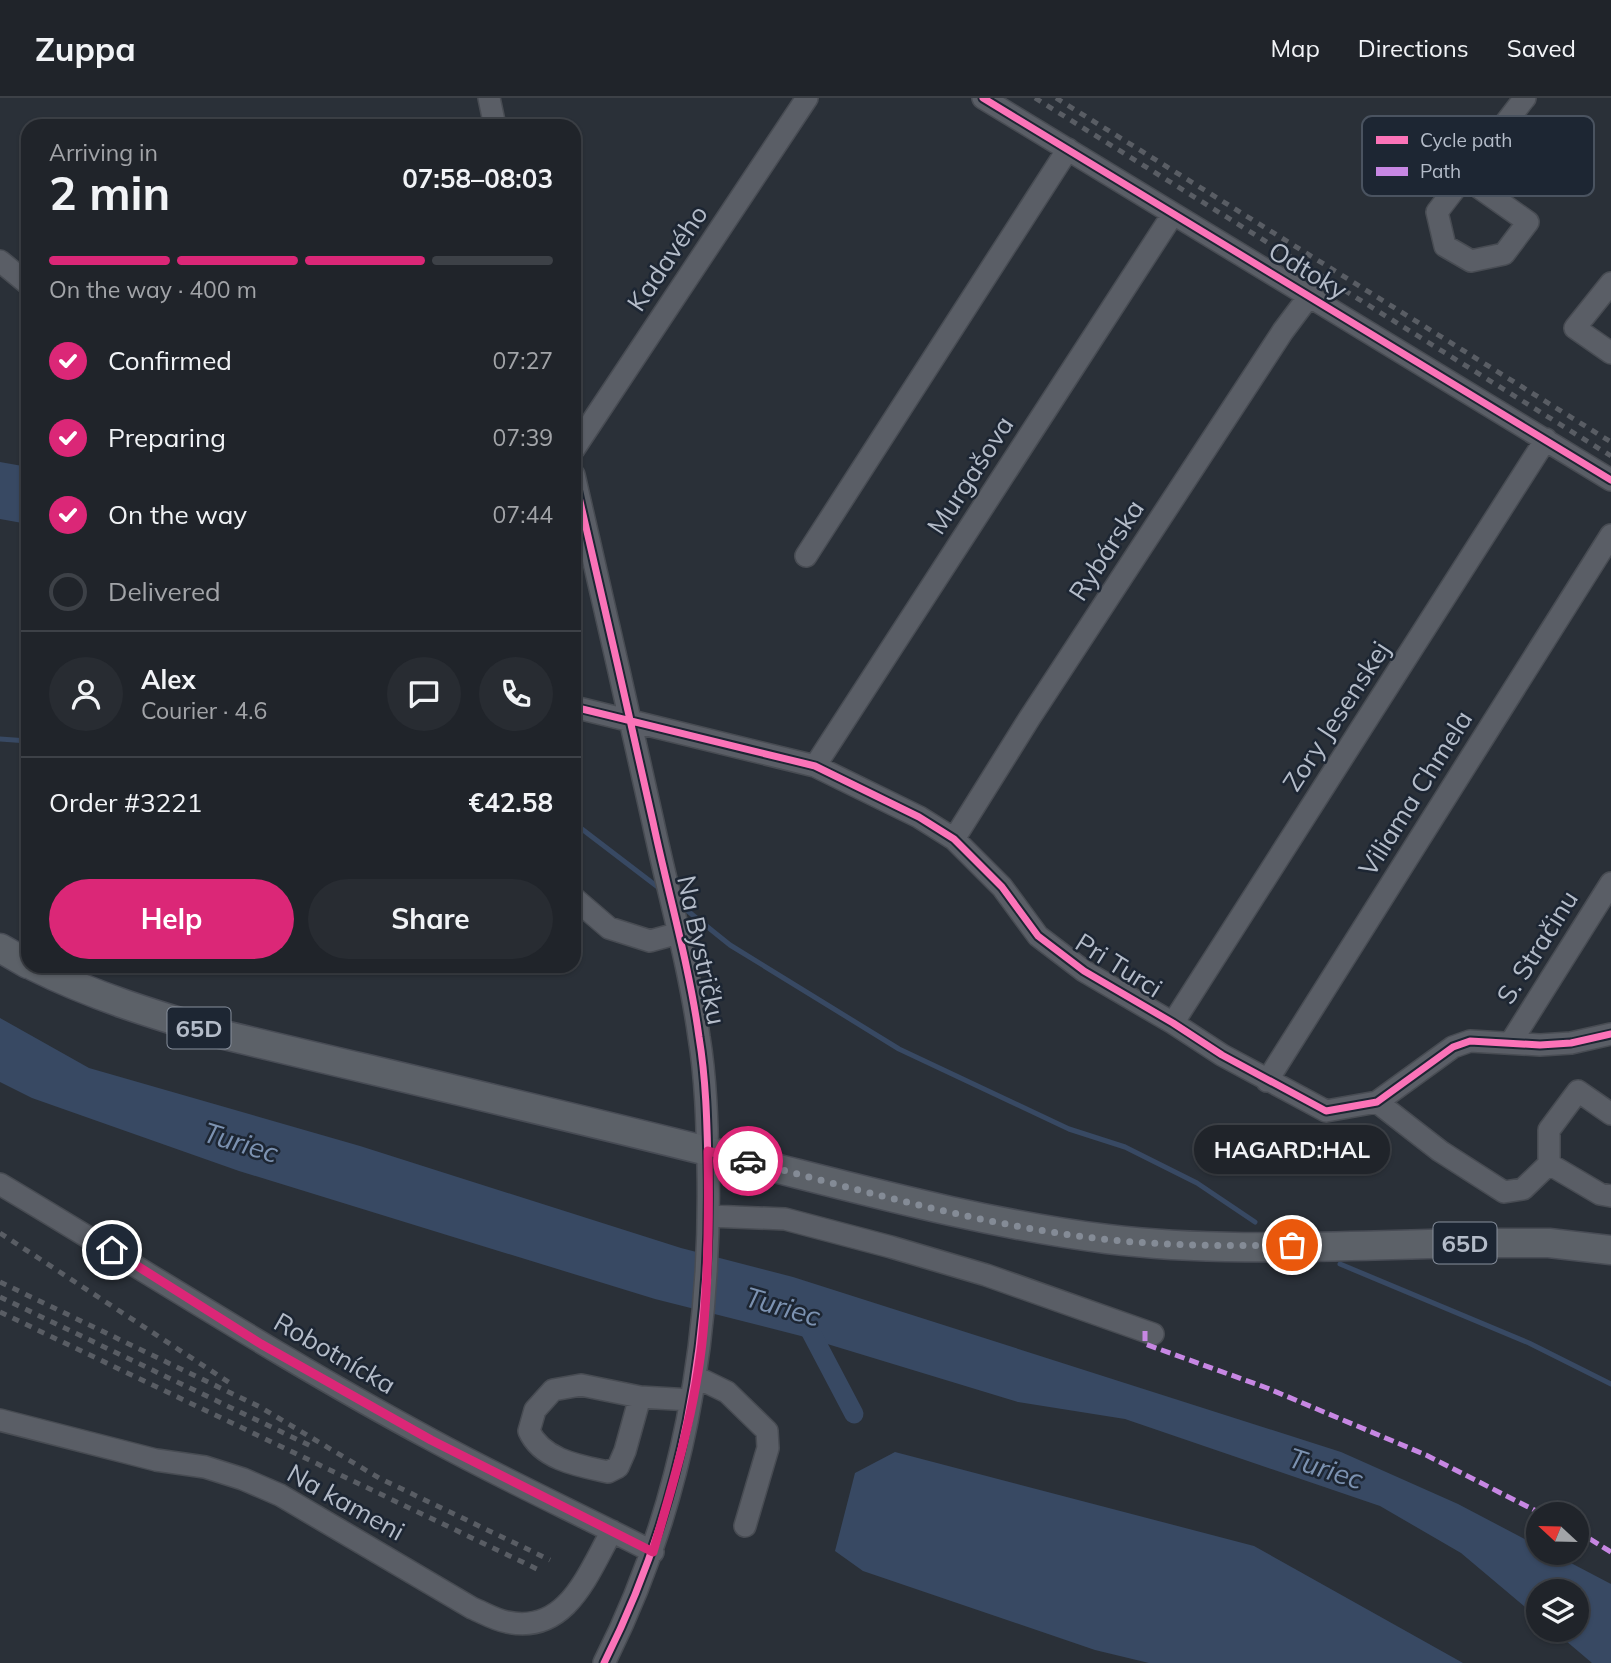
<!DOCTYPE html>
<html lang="en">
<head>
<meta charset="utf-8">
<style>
  :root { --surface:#20242a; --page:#282c32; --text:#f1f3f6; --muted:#a2a4a8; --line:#3d4147; --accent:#db2777 }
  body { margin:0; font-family:Mulish,sans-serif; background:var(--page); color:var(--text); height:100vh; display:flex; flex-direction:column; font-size:26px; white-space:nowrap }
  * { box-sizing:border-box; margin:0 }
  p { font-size:23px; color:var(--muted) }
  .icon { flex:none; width:38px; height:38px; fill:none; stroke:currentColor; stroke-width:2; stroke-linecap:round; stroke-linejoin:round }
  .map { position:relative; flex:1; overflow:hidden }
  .drawer { position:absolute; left:21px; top:21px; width:560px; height:854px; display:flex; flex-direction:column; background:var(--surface); border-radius:21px; box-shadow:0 2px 5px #0004,0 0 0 2px var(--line) }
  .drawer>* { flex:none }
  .needle { width:46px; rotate:292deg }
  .buttons { position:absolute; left:1526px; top:1404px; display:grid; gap:14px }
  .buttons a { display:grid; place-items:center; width:63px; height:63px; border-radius:50%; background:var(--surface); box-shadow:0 2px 5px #0004,0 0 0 2px var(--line); font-size:35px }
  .pin { position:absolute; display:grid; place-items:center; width:60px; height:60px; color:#fff; margin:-30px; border:4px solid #fff; border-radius:50%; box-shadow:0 2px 7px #0007 }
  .courier { position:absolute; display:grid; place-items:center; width:70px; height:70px; margin:-35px; border:5px solid #db2777; border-radius:50%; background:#fff; color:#222; box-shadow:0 2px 9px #0007 }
  .bubble { position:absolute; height:49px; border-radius:24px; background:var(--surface); box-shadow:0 2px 5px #0004,0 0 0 2px var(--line); font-size:23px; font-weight:700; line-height:49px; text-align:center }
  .headline em { font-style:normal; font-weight:700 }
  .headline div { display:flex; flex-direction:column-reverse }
  .headline { display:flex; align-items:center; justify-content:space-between; height:119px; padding:0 28px }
  h1 { font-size:46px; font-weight:700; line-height:52px }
  .bar { display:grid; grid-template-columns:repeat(4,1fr); gap:10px 7px; align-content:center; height:84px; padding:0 28px }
  .bar i { height:9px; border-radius:5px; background:var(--line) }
  .bar .on { background:var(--accent) }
  .bar p { grid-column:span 4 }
  .line { display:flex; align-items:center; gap:18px; padding:0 28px; border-top:2px solid var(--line) }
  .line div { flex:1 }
  .round { display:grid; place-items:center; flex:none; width:74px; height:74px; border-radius:37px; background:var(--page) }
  ol { padding:0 28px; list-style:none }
  li { display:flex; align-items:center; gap:21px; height:77px }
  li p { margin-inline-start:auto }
  li .icon { padding:7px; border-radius:50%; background:var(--accent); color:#fff; stroke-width:4 }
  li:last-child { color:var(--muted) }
  li i { width:38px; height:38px; border:4px solid var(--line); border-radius:50% }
  .cta { display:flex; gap:14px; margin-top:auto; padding:14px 28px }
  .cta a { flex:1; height:80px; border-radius:42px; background:var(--accent); color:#fff; font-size:28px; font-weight:700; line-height:80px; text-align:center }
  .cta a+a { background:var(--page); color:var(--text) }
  header { display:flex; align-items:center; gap:42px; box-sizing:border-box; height:98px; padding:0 35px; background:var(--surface); border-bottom:2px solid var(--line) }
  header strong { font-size:33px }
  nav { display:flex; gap:38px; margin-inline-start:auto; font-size:24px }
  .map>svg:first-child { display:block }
  .water { fill:#384963 }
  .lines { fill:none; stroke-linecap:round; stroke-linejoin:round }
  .stream { stroke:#384963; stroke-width:5 }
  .canal { stroke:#384963; stroke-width:19 }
  .minor-casing { stroke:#484c53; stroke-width:24 }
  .major-casing { stroke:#484c55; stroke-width:31 }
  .minor { stroke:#5a5e66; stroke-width:21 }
  .major { stroke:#5c6168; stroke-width:28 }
  .rail { stroke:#595d64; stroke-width:5; stroke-dasharray:7 7; stroke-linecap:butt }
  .quiet { stroke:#c787e3; stroke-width:5; stroke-dasharray:10 5; stroke-linecap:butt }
  .cycleway-casing { stroke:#1d2633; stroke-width:11 }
  .cycleway { stroke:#fb73b8; stroke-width:7 }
  .done { stroke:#848b96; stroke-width:7; stroke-dasharray:0 12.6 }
  .route { stroke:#db2777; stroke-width:9 }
  .labels { text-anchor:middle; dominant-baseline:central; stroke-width:5; stroke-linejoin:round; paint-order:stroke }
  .shield { fill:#1d2633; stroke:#878f9c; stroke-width:2 }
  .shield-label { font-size:24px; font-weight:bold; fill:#b4bcc9 }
  .street-label { font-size:26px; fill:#b4bcc9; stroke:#1d2633 }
  .water-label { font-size:28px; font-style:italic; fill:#7c92b1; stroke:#1d2633 }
  .key { fill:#1d2633; stroke:#4a5360; stroke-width:2 }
  .key-label { font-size:19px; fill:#b4bcc9 }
</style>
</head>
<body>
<header>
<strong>Zuppa</strong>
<nav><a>Map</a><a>Directions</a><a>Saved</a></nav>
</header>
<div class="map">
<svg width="1611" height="1565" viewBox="0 0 1611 1565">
  <rect width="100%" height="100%" fill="#2a3038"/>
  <!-- water -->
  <path class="water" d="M0,364L28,369V426L0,421Z
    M0,920L89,970L360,1048L681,1150L793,1179L1341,1354L1458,1406L1538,1448V1454H1550L1611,1486V1565H1592L1552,1531H1577V1493H1538V1520L1461,1455L1380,1408L1125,1321L1018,1304L801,1238L655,1201L239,1073L32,1000L0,984Z
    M895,1354L1254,1448L1463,1565H1149L1095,1552L863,1473L835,1453L855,1375Z"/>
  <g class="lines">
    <!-- stream -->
    <path class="stream" d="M0,641L28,643
      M574,725L663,793
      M679,806L730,847L899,951L1069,1031L1125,1049L1197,1085L1255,1124
      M1340,1166L1529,1245L1611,1286"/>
    <!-- canal -->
    <path class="canal" d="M804,1221L854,1316"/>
    <!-- minor casing -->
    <g class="minor-casing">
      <path id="minor" d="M489,0L495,28
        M983,0L1611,382
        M1464,79L1528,124L1504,156L1471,163L1445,148L1437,114L1524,1L1525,0
        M0,163L28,186
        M1611,185L1575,230L1611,255
        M574,351L807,0
        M574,377C601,493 627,608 653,724C668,795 689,866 699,939C706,981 707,1024 708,1067C712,1242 683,1408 604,1565
        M806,458L1068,51
        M574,609L815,668L919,719L954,741L1002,789L1038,838L1084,873L1173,925L1222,957L1326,1013L1377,1004L1453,949L1470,943L1540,947L1571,945L1611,936
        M815,668L1173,116
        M954,741L1029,621L1283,233L1310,197
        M574,800L609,830L650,843L679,835
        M1173,925L1546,341
        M1511,944L1611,785
        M1267,983L1611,437
        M1377,1004L1440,1053L1504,1094L1523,1091L1549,1066V1032L1578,993L1611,1016
        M1549,1066L1600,1096L1611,1098
        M0,1086C143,1171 283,1262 430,1341C503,1381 579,1416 653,1454
        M710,1118L785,1121L891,1149L986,1177L1153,1236
        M696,1279L727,1294L767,1333L768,1350L745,1428
        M640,1299L625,1353L618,1369L608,1374C580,1368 542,1362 529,1333L535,1312L553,1292L581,1287L640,1299L691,1302
        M0,1322L156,1362L205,1369L243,1381L280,1397L472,1510C484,1515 495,1522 507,1524C567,1537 588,1475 612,1433"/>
    </g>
    <!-- major casing -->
    <g class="major-casing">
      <path id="major" d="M0,850L28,866
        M33,868C93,898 155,917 220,936C383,975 548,1013 711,1054C842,1086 972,1124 1107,1141C1236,1157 1371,1145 1500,1145H1549L1611,1152"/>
    </g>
    <!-- minor -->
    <use href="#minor" class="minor"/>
    <!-- major -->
    <use href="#major" class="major"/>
    <!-- rail -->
    <path class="rail" d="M1035,0L1611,358
      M1056,0L1611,344
      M0,1135L233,1287
      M0,1184L260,1309L379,1380L550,1462
      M0,1199L313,1349
      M0,1214L539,1472"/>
    <!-- quiet -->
    <path class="quiet" d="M1145,1233V1246L1267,1290L1426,1357L1542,1416
      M1577,1433L1611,1454"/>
    <!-- cycleway casing -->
    <g class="cycleway-casing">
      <path id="cycleway" d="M983,0L1611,382
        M574,377C601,493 627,608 653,724C668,795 689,866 699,939C706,981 707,1024 708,1067C712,1242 683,1408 604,1565
        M574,609L815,668L919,719L954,741L1002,789L1038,838L1084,873L1173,925L1222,957L1326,1013L1377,1004L1453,949L1470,943L1540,947L1571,945L1611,936"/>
    </g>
    <!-- cycleway -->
    <use href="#cycleway" class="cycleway"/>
  </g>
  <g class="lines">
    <!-- done -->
    <path class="done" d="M748,1063C867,1094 988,1129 1111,1142C1172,1148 1232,1148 1292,1147"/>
    <!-- route -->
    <path class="route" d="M112,1152L261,1246L431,1342L653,1454C674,1383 696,1309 703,1235C709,1174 709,1114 708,1053L748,1063"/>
  </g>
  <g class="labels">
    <!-- shield labels -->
    <g class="shield">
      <rect x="167.5" y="909.5" width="63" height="41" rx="5"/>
      <rect x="1433.5" y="1124.5" width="63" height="41" rx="5"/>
    </g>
    <g class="shield-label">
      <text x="199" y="930">65D</text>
      <text x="1465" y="1145">65D</text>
    </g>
    <!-- street labels -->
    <g class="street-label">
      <text transform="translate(667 160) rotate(-56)">Kadavého</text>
      <text transform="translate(1308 172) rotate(31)">Odtoky</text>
      <text transform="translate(970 377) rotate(-57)">Murgašova</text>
      <text transform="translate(1106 452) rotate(-57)">Rybárska</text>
      <text transform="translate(1336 618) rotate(-57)">Zory Jesenskej</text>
      <text transform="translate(1415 695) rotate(-58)">Viliama Chmela</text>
      <text transform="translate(1537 849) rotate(-58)">S. Stračinu</text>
      <text transform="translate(702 852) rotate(78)">Na Bystričku</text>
      <text transform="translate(1119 867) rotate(32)">Pri Turci</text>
      <text transform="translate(335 1255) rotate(30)">Robotnícka</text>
      <text transform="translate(346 1404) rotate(29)">Na kameni</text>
    </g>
    <!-- water labels -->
    <g class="water-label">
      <text transform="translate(241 1044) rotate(17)">Turiec</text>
      <text transform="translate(783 1208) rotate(16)">Turiec</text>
      <text transform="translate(1326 1370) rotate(18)">Turiec</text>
    </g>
  </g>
  <!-- legend -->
  <rect x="1362" y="18" width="232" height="80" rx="10" class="key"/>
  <rect x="1376" y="38" width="32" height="8" fill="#fb73b8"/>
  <rect x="1376" y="69" width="32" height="9" fill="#c787e3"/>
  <g class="key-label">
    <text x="1420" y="49">Cycle path</text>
    <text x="1420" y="80">Path</text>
  </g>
</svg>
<div class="buttons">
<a><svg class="needle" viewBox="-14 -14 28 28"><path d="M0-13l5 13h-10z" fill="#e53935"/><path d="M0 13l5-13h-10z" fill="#a2a4a8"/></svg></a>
<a><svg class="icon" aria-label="layers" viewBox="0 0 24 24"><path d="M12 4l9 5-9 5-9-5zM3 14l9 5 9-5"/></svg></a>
</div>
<div class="pin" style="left:1292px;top:1147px;background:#ea580c"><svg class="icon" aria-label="bag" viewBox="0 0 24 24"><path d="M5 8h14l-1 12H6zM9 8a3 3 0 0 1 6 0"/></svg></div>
<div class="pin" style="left:112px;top:1152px;background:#1f2937"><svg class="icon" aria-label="home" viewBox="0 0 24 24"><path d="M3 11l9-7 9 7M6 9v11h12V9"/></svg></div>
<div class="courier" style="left:748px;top:1063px"><svg class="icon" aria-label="car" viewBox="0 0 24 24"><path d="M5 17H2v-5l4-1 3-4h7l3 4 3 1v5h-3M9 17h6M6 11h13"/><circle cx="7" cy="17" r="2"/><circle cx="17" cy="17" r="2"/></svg></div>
<div class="bubble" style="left:1194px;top:1027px;width:196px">HAGARD:HAL</div>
<section class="drawer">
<div class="headline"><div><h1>2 min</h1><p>Arriving in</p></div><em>07:58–08:03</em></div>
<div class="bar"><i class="on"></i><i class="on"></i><i class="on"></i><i></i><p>On the way · 400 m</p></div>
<ol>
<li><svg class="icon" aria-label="check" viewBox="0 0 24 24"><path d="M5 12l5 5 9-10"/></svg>Confirmed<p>07:27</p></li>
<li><svg class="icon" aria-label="check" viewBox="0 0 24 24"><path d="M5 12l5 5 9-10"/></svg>Preparing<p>07:39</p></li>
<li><svg class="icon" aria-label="check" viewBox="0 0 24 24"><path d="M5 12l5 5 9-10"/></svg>On the way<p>07:44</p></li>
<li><i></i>Delivered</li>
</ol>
<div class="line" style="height:126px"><a class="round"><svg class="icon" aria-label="person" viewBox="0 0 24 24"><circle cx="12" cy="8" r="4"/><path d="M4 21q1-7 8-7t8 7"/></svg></a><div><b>Alex</b><p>Courier · 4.6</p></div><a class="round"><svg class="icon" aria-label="chat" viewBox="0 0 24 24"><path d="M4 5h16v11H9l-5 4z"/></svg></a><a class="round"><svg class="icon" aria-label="phone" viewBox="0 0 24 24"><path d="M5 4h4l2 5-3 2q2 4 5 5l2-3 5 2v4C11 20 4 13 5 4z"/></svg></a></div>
<div class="line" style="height:91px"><div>Order #3221</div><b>€42.58</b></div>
<div class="cta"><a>Help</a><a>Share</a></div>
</section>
</div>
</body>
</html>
